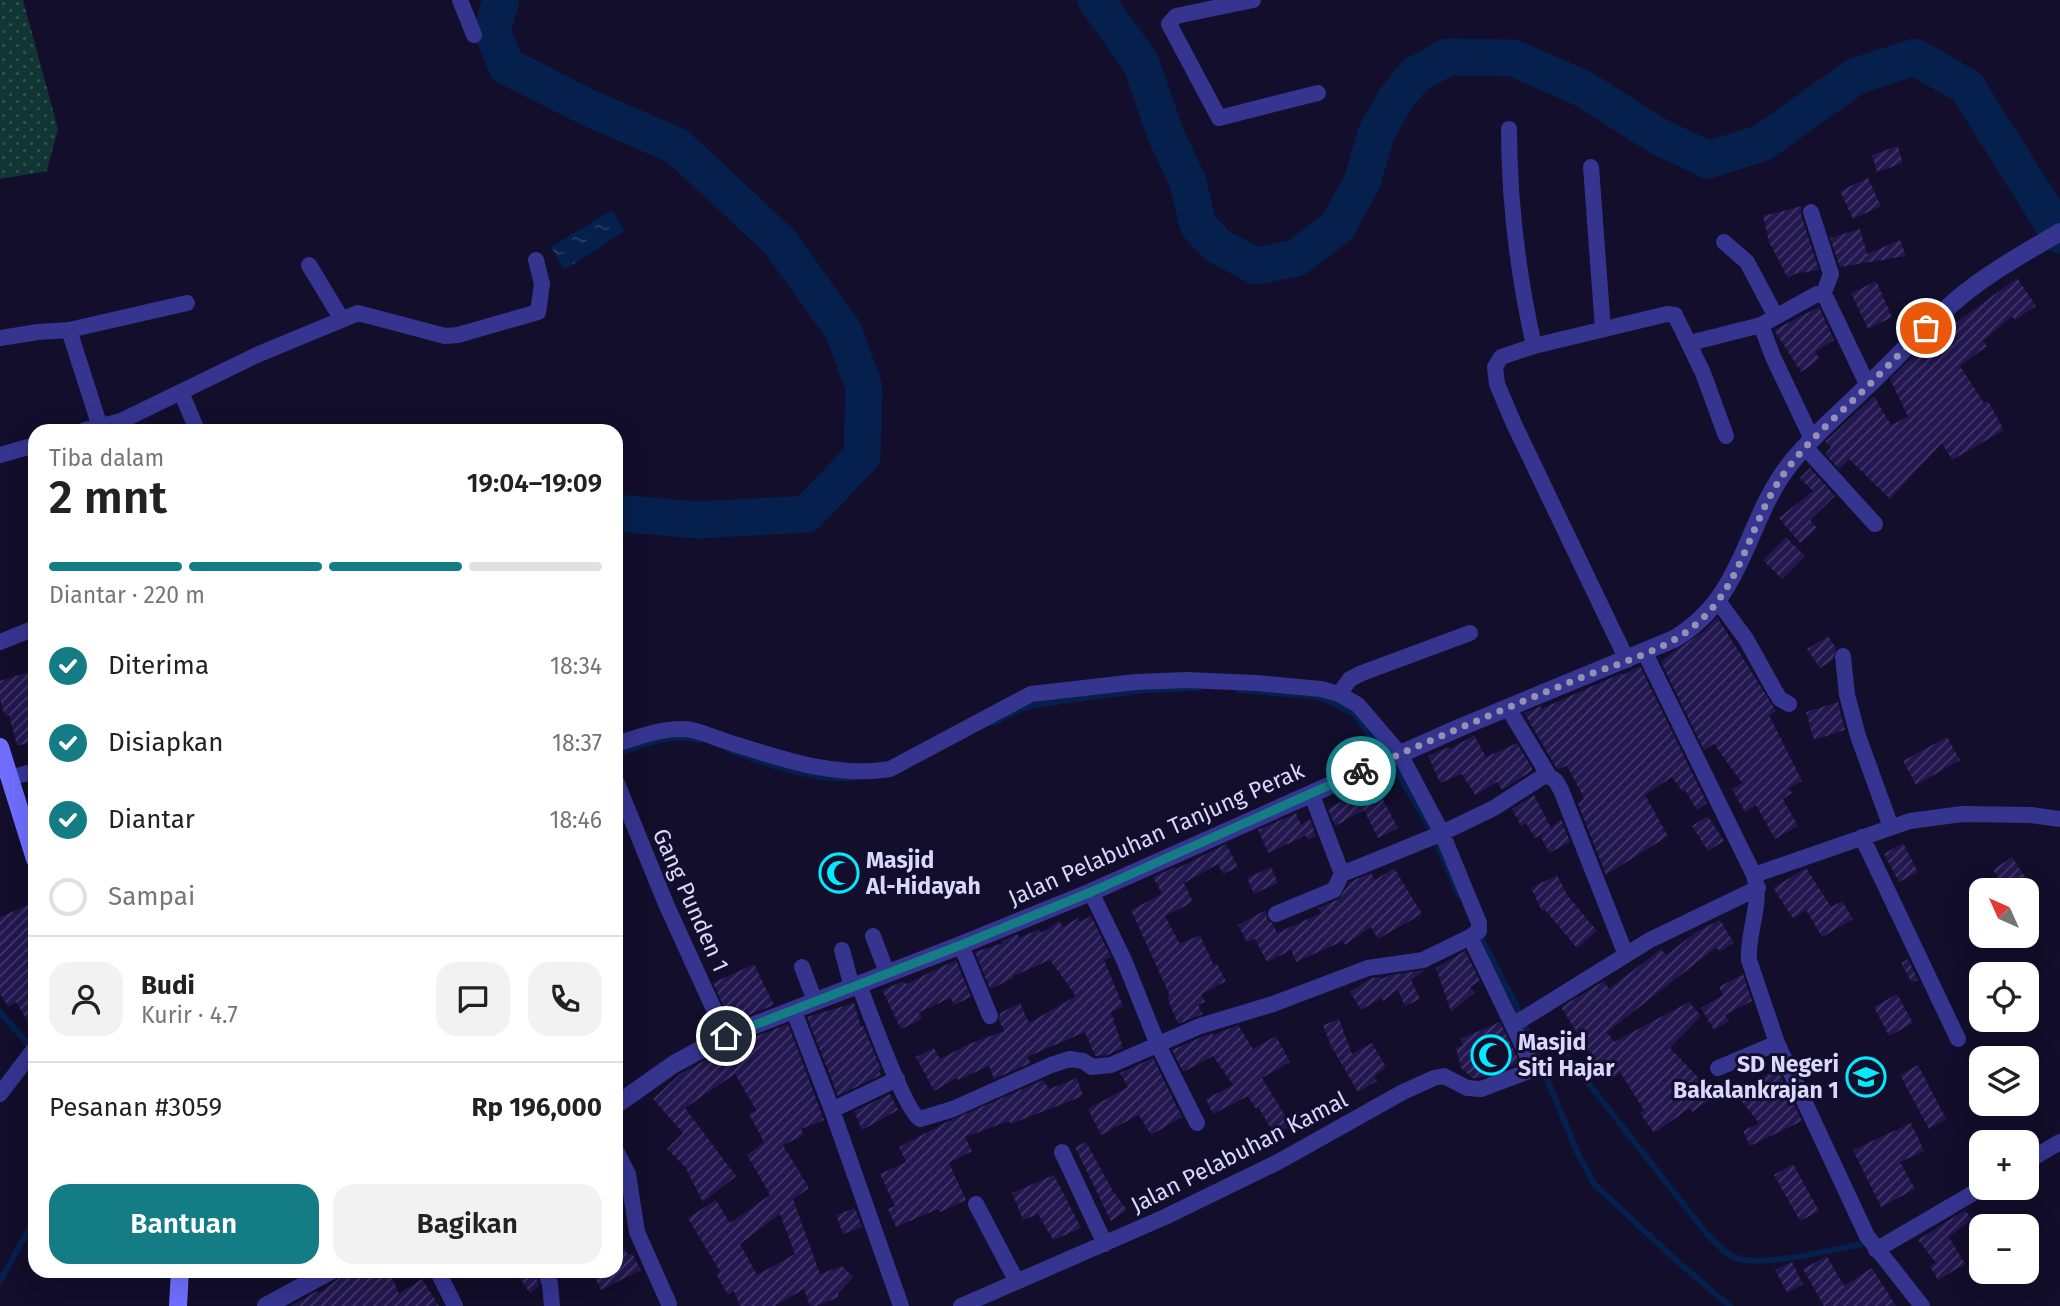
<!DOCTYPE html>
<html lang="id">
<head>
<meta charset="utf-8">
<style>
  :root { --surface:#fff; --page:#f2f2f2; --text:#222; --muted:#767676; --line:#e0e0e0; --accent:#147c85 }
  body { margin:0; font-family:"Fira Sans",sans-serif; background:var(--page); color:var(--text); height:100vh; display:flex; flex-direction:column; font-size:26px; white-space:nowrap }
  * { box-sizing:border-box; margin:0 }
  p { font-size:23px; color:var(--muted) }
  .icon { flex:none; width:38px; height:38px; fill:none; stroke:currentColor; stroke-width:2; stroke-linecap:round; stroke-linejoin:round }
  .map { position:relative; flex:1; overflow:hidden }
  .details { position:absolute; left:28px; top:424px; width:595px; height:854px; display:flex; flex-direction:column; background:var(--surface); border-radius:21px; box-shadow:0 7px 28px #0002 }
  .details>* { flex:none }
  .needle { width:46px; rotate:315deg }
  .buttons { position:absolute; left:1969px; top:878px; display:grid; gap:14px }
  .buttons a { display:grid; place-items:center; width:70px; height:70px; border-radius:14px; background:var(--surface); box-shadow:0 7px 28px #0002; font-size:35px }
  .pin { position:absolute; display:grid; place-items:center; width:60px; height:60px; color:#fff; margin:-30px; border:4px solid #fff; border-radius:50%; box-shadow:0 2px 7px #0007 }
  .courier { position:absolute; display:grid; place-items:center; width:70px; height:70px; margin:-35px; border:5px solid #147c85; border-radius:50%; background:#fff; color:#222; box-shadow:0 2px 9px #0007 }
  .overview em { font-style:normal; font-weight:600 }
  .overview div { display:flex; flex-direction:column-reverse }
  .overview { display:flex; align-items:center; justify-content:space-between; height:119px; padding:0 21px }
  h1 { font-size:46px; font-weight:600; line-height:52px }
  .bar { display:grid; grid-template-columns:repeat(4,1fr); gap:10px 7px; align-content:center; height:84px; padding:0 21px }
  .bar i { height:9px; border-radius:5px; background:var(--line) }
  .bar .active { background:var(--accent) }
  .bar p { grid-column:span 4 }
  .line { display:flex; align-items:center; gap:18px; padding:0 21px; border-top:2px solid var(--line) }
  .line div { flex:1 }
  .round { display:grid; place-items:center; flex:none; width:74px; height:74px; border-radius:21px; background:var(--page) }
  ol { padding:0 21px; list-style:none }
  li { display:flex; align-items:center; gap:21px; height:77px }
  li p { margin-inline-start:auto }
  li .icon { padding:7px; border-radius:50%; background:var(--accent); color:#fff; stroke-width:4 }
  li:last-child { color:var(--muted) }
  li i { width:38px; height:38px; border:4px solid var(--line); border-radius:50% }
  .primary-button { display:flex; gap:14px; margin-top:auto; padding:14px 21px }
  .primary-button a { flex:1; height:80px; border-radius:21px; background:var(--accent); color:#fff; font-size:28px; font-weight:600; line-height:80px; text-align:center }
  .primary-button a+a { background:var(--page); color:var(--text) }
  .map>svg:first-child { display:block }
  .grass { fill:url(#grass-dots) }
  .water { fill:url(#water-ripples) }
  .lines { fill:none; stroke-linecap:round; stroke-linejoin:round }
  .stream { stroke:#05204d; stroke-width:6 }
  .river { stroke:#05204d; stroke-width:37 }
  .building { fill:url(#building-hatch); fill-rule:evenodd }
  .minor { stroke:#35348f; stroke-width:16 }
  .tertiary { stroke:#35348f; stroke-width:18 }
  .secondary { stroke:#6f6eff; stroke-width:18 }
  .done { stroke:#9591b5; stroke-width:7; stroke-dasharray:0 12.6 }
  .route { stroke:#147c85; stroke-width:9 }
  .labels { text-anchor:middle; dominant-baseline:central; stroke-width:6; stroke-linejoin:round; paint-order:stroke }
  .street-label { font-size:23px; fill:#dbd7ff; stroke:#120e2b }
  .poi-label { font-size:23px; font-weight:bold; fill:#dbd7ff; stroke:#120e2b; text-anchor:start }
</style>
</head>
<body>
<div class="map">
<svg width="2060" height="1306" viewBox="0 0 2060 1306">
  <defs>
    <pattern id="grass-dots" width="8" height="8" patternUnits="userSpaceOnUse" patternTransform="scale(1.75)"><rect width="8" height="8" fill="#103533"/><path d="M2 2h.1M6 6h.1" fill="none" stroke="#325252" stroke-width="1.8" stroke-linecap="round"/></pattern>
    <pattern id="water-ripples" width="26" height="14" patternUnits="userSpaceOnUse" patternTransform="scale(1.75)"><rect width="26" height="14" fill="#05204d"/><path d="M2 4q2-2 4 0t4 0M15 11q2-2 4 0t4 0" fill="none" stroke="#294068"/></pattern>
    <pattern id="building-hatch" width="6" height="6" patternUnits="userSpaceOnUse" patternTransform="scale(1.75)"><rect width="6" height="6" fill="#22174e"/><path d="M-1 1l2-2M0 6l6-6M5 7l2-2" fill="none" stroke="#423869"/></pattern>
  </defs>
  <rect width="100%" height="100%" fill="#120e2b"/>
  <!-- grass -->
  <path class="grass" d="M0,0H23L58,129L47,171L0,179Z"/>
  <!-- water -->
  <path class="water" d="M612,210L625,231L564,270L551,247Z"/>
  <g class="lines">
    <!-- stream -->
    <path class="stream" d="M1239,690L1320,697L1354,714L1398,773L1431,830L1459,895
      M993,723L1023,708L1040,704L1144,690L1201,688
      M729,750C768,764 812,781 854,778
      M616,754C644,745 670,732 699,740
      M1478,932L1517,1007L1579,1156L1594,1184L1679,1263L1730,1306
      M0,1012L33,1050
      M1532,1041L1544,1037L1559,1046L1706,1233C1715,1242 1724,1253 1736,1258C1762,1268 1833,1249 1862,1244
      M0,1281L35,1218"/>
    <!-- river -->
    <path class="river" d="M501,0L492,30L506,66L589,108L677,146L779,241L843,330L864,387L862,456L807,514L698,520L616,513
      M1096,0L1141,63L1165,133L1188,182L1198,225L1218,246L1256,266L1296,258L1337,227L1362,182L1377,131L1397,97L1415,75L1448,57L1513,58L1584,89L1656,135L1708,160L1762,143L1856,76L1915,57L1967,87L2060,235"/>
  </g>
  <!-- building -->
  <path class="building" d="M1898,146L1903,163L1877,172L1872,155Z
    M1868,178L1881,206L1853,219L1840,191Z
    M1802,206L1801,215L1819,270L1794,274L1788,278L1769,242L1763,216Z
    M1860,229L1867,254L1900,240L1906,256L1840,267L1830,238Z
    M2017,278L2036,306L2015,320L2012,316L1983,341L1987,346L1960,366L1984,403L1988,401L2004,430L1952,460L1942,443L1890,499L1849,459L1839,469L1825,454L1831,447L1825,442L1874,396L1891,425L1908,417L1890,379L1939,331L1942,333Z
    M1876,281L1892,317L1868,329L1851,293Z
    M1819,307L1834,340L1815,352L1820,359L1801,372L1774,330Z
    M1810,468L1835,496L1810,520L1817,528L1800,543L1779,518L1813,491L1800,478Z
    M1786,537L1805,556L1782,579L1763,560Z
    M1717,617L1776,711L1769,715L1802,781L1789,788L1792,793L1783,799L1798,826L1775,839L1756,805L1745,812L1732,789L1742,783L1714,744L1704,750L1661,662L1673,652L1704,631Z
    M1828,636L1836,648L1833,660L1820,668L1807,649Z
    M1640,666L1707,803L1697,810L1685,790L1683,792L1672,777L1645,795L1668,836L1606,875L1578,804L1584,798L1567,766L1557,769L1524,713L1541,706V709L1622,673L1623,675Z
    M35,670V741L17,746L9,715L5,716L0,699V681Z
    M1838,702L1845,730L1814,740L1806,712Z
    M1474,735L1486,757L1517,743L1533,770L1502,790L1497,782L1475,795L1462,774L1440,783L1428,756L1449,747L1450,749Z
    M1947,737L1960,760L1916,785L1903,761Z
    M1373,781L1398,828L1378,838L1364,810L1335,826L1328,809L1358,792Z
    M1534,795L1551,828L1561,819L1570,842L1549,853L1541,837L1548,831L1535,838L1526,823L1521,826L1512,809Z
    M1296,813L1301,825L1310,819L1316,836L1308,840L1305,834V836L1268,853L1258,830Z
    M1708,816L1724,841L1708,851L1692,826Z
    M1903,843L1918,872L1899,882L1884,854Z
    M1226,844L1238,867L1223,874L1218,864L1184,883L1193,902L1165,916L1180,944L1200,935L1214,966L1217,964L1226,981L1202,994L1205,1002L1198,1005L1203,1014L1178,1024L1167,997L1170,996L1131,910L1162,894L1153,877L1175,867L1176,869Z
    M2012,857L2027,880L2011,891H2007L1993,870Z
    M850,859L855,876L827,886L822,870Z
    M1271,867L1278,883L1254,894L1247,878Z
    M1394,868L1422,914L1378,939L1371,927L1345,945L1343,941L1296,962L1291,950L1267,962L1255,939L1247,942L1238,925L1266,910L1267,919L1273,924L1277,933L1321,913L1318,908L1339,899L1349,883L1354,880L1371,873L1375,880Z
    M1806,868L1831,907L1842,901L1853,919L1822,937L1806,910L1793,918L1773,888Z
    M1557,875L1568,896L1597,931L1577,948L1545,910L1542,911L1531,888Z
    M35,902V1034L16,1002L8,1007L0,993V917Z
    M1091,916L1111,957L1104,960L1123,1006L1111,1012L1123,1048L1108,1055L1095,1056L1085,1032L1027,1057L1031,1063L994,1079L989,1066L958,1080L957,1078L934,1091L916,1057L934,1048L940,1059L969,1044L1004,1031L999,1020L1000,1013L1020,1003L1029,1023L1076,996L1050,960L1013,976L1014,978L990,989L975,952L1003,943L1002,941L1015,935H1018L1019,938L1039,929L1041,933L1059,921L1063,927L1078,918L1080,922Z
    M1720,920L1734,943L1719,952L1717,947L1607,1032L1614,1042L1689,1002L1701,1016L1670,1048L1716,1096L1692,1112L1690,1108L1654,1133L1640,1113L1644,1110L1620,1072L1611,1080L1597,1065L1561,1007L1604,981L1609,989L1661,949L1666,955L1696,932Z
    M1465,951L1480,981L1470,987L1475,992L1451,1012L1436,968Z
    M1908,959L1918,980L1912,983L1901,963Z
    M956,960L971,997L954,1005L951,998L919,1012L922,1019L901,1029L882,990L904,981L906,984Z
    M754,964L774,1005L731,1022L713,983Z
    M1424,970L1411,980L1420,999L1405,1006L1398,990L1383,1001L1381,998L1361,1010L1350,992L1371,978L1380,977L1382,979L1390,975Z
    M1743,974L1752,1001L1725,1015L1729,1021L1714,1030L1701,1008L1723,995L1719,987Z
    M1897,994L1913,1023L1889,1036L1874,1007Z
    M854,1003L861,1027L863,1026L881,1069L879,1071L881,1075L838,1096L807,1017Z
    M1339,1019L1352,1054L1372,1043L1386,1067L1374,1077L1377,1081L1358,1092L1331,1046L1323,1025Z
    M1500,1022L1520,1063L1479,1078H1473L1461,1068L1456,1048L1463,1045L1460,1039Z
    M788,1024L824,1120L801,1129L804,1135L783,1145L809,1188L793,1199L820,1274L842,1266L853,1277L838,1293L839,1297L816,1306H810L804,1289L774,1306H740L734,1291L728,1295L716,1274L720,1272L688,1218L716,1200L730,1223L770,1195L747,1155L764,1142L749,1114L756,1110L735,1074L685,1108L736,1176L703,1202L685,1167L667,1149L683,1133L653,1099L680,1074L731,1046ZM780,1214L795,1254L757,1275L740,1244Z
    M1238,1025L1253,1049L1276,1036L1290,1062L1262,1078L1291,1125L1275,1135L1258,1107L1256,1109L1248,1096L1213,1114L1206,1099L1233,1085L1213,1056L1183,1072L1172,1050L1204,1036L1212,1033L1213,1035Z
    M1153,1058L1182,1117L1151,1135L1139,1115L1101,1135L1088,1109L1128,1087L1120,1073Z
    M1918,1065L1946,1119L1929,1129L1900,1075Z
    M1777,1069L1802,1121L1750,1146L1743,1131L1759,1123L1735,1093Z
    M1077,1078L1083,1096L1011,1124L1009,1121L965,1137L972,1151L949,1163L966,1200L940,1212L938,1209L896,1227L888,1209L895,1206L880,1174L906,1162L899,1147L949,1121L1043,1080L1049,1089Z
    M890,1094L898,1110L862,1130L854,1111Z
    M1911,1123L1924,1151L1900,1162L1915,1189L1881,1207L1853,1150Z
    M1086,1142L1113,1191L1127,1210L1111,1221L1075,1147Z
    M1793,1164L1819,1211L1800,1221L1774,1175Z
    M1054,1175L1081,1228L1053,1240L1038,1214L1023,1220L1012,1193Z
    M855,1208L862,1227L843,1234L836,1215Z
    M1965,1210L1972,1219L1949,1237L1965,1264L1938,1280L1930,1266L1936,1263L1918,1240Z
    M616,1233L628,1255L632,1253L641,1270L601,1290L591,1270H616Z
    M1827,1256L1844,1286L1872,1268L1896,1306H1824L1803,1269Z
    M1792,1262L1803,1284L1787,1293L1775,1270Z
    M350,1270H389L399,1294L422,1279L439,1306H291L317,1291L319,1293Z
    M514,1270H534L539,1286L530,1293Z"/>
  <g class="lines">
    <!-- minor -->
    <path class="minor" d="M460,0L474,35
      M1253,0L1176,16L1169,24L1219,118L1318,93
      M1509,129C1509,202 1518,274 1534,346
      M1591,167L1603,329
      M1811,212L1831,274L1823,295
      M1724,242L1747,262L1775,315
      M309,265L341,318
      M1761,325L1773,357L1812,439
      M0,338L38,332L69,330
      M1690,343L1761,325L1817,294L1823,295L1827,300L1868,386
      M181,392L197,430
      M85,430L121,421L259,354L358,313L445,336L458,335L538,312L542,284L536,260
      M101,430L69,330L187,303
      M1805,447L1875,524
      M0,455L35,445
      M1718,601L1746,639L1775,691L1780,699L1789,704
      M0,642L35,628
      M1645,653L1754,875C1763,904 1747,931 1749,960L1777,1043L1867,1236L1922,1306
      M1843,656L1847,695L1858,736L1891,827
      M1627,660L1514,424L1497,384L1495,367L1501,357L1534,346L1667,314L1675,315L1703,373L1726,436
      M1339,694L1350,679L1362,673L1470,633
      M1508,708L1549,776
      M616,744C638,737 662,728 685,729C699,730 717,739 731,743C783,759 834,778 890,769L1031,694L1136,682L1187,680L1256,683L1321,689L1339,694L1358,705L1400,754L1442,833L1479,923V931L1470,937L1532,1065V1070L1481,1089L1467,1088L1444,1076L1434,1078L1403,1092L1278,1162L1165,1217L961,1306
      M9,778L35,771
      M616,781L666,904L726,1036
      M1862,837L1958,1039
      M1342,874L1440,834L1494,808L1542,777L1549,776L1556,781L1561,790L1626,955
      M1754,875L1910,821L1962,814L2031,815L2060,819
      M1091,892L1124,960L1158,1045L1197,1123
      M1276,914L1334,890L1342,874L1311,793
      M873,936L887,973
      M961,945L990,1016
      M842,950L852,987
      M802,967L815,1001
      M859,985C867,1006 906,1113 920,1119L953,1109L1051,1065L1070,1059L1083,1061L1092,1067L1111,1065L1200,1026L1273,1004L1368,968L1423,960L1470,937
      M793,1009L832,1110L901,1306
      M1513,1025L1650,940L1758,888
      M1718,1068L1777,1043
      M0,1094L35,1048
      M832,1110L897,1079
      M616,1151L628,1174L637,1232L669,1304
      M1062,1152L1105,1244
      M2026,1162L2060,1142
      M976,1204L1017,1282
      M1876,1250L1982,1188
      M437,1270L455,1306
      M545,1270L550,1284L552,1306"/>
    <!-- tertiary -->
    <path class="tertiary" d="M616,1105L674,1064L726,1036L961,945L1091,892L1461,727L1674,639C1746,596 1744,523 1790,464C1812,436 1840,413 1865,388C1900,355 1932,318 1970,289C1998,267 2030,250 2060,232
      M266,1306L332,1270"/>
    <!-- secondary -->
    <path class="secondary" d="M0,747L35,859
      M178,1306L180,1270"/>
  </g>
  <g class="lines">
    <!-- done -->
    <path class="done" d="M1361,771C1432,740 1503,709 1575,680C1617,663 1670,651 1703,618C1741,581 1750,528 1777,484C1800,447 1835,418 1866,388C1886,368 1906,347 1926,328"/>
    <!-- route -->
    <path class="route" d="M726,1036L961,945L1091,892L1361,771"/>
  </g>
  <!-- icons -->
  <defs>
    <g id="mosque-ring" transform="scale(2.0125)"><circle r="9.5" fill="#120e2b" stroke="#03eaff" stroke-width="1.5"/><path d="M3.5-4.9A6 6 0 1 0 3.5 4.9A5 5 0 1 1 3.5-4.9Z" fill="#03eaff"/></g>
    <g id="school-ring" transform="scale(2.0125)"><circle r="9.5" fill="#120e2b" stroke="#03eaff" stroke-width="1.5"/><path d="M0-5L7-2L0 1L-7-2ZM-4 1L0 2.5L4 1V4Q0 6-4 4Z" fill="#03eaff"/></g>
  </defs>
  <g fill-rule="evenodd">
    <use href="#mosque-ring" x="839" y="873"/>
    <use href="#mosque-ring" x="1491" y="1055"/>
    <use href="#school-ring" x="1866" y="1077"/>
  </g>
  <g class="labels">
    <!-- street labels -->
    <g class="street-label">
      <text transform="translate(1156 834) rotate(-24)">Jalan Pelabuhan Tanjung Perak</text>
      <text transform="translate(691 900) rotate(66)">Gang Punden 1</text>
      <text transform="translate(1239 1152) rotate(-27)">Jalan Pelabuhan Kamal</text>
    </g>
    <!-- poi labels -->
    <g class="poi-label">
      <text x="866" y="860">Masjid<tspan x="866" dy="26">Al-Hidayah</tspan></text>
      <text x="1518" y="1042">Masjid<tspan x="1518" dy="26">Siti Hajar</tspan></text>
      <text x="1839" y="1064" text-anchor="end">SD Negeri<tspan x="1839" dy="26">Bakalankrajan 1</tspan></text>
    </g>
  </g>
</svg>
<div class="buttons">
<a><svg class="needle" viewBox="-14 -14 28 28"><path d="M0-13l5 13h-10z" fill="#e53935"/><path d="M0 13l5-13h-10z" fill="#767676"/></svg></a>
<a><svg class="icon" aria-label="locate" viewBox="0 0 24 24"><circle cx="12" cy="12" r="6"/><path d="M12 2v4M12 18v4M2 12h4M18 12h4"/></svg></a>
<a><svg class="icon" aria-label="layers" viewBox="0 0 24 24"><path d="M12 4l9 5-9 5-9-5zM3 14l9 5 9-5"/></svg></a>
<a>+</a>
<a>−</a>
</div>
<div class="pin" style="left:1926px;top:328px;background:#ea580c"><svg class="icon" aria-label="bag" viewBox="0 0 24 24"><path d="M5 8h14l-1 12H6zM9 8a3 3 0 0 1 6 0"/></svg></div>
<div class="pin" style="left:726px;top:1036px;background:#1f2937"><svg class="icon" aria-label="home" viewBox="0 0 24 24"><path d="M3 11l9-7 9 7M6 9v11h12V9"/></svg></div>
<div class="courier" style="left:1361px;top:771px"><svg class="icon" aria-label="bike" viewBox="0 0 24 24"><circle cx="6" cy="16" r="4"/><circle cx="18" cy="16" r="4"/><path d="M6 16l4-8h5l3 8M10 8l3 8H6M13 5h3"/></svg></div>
<section class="details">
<div class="overview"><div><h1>2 mnt</h1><p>Tiba dalam</p></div><em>19:04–19:09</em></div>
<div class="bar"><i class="active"></i><i class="active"></i><i class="active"></i><i></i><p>Diantar · 220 m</p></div>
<ol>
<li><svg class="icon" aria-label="check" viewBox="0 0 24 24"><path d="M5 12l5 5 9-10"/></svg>Diterima<p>18:34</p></li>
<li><svg class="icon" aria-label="check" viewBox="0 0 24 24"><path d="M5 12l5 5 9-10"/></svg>Disiapkan<p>18:37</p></li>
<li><svg class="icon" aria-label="check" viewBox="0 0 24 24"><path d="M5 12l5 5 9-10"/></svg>Diantar<p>18:46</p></li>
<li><i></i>Sampai</li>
</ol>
<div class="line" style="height:126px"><a class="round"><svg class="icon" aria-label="person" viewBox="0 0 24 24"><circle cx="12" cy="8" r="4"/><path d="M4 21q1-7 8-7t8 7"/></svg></a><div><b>Budi</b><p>Kurir · 4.7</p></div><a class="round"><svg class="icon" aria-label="chat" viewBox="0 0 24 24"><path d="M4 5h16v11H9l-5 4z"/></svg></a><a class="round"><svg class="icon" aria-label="phone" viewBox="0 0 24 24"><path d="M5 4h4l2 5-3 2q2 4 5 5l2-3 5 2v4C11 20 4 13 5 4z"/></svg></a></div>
<div class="line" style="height:91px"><div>Pesanan #3059</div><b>Rp 196,000</b></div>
<div class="primary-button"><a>Bantuan</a><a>Bagikan</a></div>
</section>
</div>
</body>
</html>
